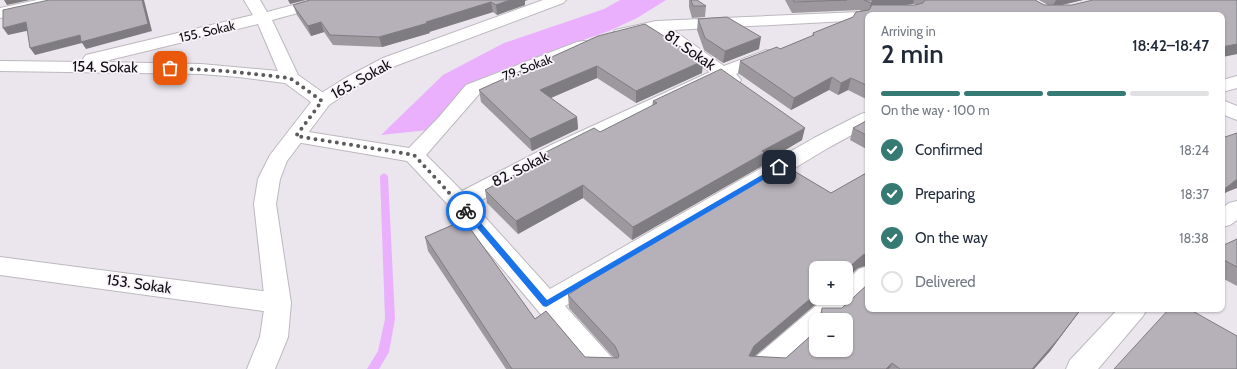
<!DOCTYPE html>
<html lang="en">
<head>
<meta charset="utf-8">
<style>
  :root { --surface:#fff; --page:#f2f2f3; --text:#1f2937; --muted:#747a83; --line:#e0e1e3; --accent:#357b73 }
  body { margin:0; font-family:Cabin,sans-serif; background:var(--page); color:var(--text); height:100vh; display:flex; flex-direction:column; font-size:15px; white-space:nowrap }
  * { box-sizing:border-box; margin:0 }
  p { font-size:13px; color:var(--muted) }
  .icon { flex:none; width:22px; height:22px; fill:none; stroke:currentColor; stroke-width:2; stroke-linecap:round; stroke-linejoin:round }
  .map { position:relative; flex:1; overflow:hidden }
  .details { position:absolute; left:865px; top:12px; width:360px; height:300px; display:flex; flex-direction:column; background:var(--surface); border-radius:8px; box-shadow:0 1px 3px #0004 }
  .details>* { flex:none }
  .tools { position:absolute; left:809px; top:261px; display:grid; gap:8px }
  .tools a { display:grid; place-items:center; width:44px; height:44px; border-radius:8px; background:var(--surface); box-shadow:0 1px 3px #0004; font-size:20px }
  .pin { position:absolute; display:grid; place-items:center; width:34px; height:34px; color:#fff; margin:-17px; border-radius:8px; box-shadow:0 2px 6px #0006 }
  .courier { position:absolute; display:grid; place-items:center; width:40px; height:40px; margin:-20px; border:3px solid #1a73e8; border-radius:50%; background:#fff; color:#222; box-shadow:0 1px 5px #0007 }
  .overview em { font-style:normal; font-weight:600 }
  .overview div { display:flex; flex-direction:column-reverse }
  .overview { display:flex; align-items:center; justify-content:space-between; height:68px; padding:0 16px }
  h1 { font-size:26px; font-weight:600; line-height:30px }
  .bar { display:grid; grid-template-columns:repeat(4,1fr); gap:6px 4px; align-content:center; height:48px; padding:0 16px }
  .bar i { height:5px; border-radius:3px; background:var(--line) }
  .bar .on { background:var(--accent) }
  .bar p { grid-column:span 4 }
  ol { padding:0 16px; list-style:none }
  li { display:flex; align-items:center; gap:12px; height:44px }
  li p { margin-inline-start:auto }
  li .icon { padding:4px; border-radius:50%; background:var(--accent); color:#fff; stroke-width:4 }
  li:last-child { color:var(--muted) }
  li i { width:22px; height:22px; border:2px solid var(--line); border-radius:50% }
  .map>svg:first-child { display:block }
  .water { fill:#eab0fe }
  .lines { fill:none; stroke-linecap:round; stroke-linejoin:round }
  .stream { fill:#eab0fe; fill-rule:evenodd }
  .minor-casing { stroke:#bdb8bf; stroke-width:2 }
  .secondary-casing { stroke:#bdb8bf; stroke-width:2 }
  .minor { fill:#fff; fill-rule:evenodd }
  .secondary { fill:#fff; fill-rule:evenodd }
  .wall { fill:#9d989e; fill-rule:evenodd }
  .shaded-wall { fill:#7f7c81 }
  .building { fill:#b6b1b8; stroke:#7f7c81 }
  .route { fill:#1a73e8 }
  .done { stroke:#5d5a5e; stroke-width:4; stroke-dasharray:0 7.2 }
  .labels { text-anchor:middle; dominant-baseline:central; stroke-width:3.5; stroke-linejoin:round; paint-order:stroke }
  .far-street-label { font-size:13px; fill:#100e11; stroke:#f9f3fb }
  .street-label { font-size:15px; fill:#100e11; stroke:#f9f3fb }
</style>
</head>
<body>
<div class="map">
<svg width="1237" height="369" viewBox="0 0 1237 369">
  <rect width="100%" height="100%" fill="#ebe6ed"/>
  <!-- water -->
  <path class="water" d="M620,0H666L637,18L609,31L546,53L487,77L465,90L428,130L381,135L443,75L504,43L604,9Z"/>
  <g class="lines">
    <!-- stream -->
    <path class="stream" d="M384,173L388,176L395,319L389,352L379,369H367L378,351L385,319L380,176Z"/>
    <!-- minor casing -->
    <g class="minor-casing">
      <path id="minor" d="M37,0H66L63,3L0,18V8Z
        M244,0H260L267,12L312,0H338L335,3L272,20L298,75L329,97L332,101L329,105L322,107L315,105L285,83L239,77L201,74L0,71V61L85,62L83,59L86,55L253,15ZM258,24L278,71L201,64L101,62Z
        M890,0C905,0 919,1 929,15C914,15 900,14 890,0Z
        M860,12L866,14L868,17L866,20L673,30L724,66L766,50L772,51L775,55L772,59L736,74L741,80L738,84L732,85L721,81L717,82C635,120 551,157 474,205L550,289L814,138L861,114L868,112V126L828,148L565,306L614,360L618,369H587L452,209L407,161L296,142L289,140L286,136L289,132L296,130L409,148L439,117L466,85L577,42L583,41L589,42L592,46L589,50L480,93L426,155L462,191L551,145L710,72L653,32L621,39L615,38L613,34L615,30L656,21Z
        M1237,76V88L1222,92V80Z
        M1222,100L1237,106V120L1222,114Z
        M1237,201V220L1230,225L1222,227V208L1229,203Z
        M0,257L278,293L287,296L291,303L287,310L278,313L0,275Z
        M868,266V291L836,320H816V338L782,369H748L752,360L825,298H846V281L859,269Z
        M1118,309H1147L1143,316L1098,369H1066L1070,360Z"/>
    </g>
    <!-- secondary casing -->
    <g class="secondary-casing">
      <path id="secondary" d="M543,0H566L563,3L395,66L359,85L329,105L287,161L280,179L276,204L291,303L288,337L275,369H247L260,337L265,303L254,204L258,179L270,155L315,97L347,77L383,58Z"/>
    </g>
    <!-- minor -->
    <use href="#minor" class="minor"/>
    <!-- secondary -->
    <use href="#secondary" class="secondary"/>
  </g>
  <!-- wall -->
  <path class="wall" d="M689,0H697L706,6L705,17L692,18L689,7Z
    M785,0H1035L1044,5H1048L1039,0H1083L1062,5H1072L1237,0V54L1222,57V15H868V100L848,90L838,95L829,90L791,110L738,73L740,61L780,49L812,36L813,33L853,17L861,11L860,10L792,13ZM913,4L917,5H901Z
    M525,1V5L497,15L493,12L429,32L430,33L382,47L333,45L324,32L311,36L297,15L293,5Z
    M698,19L759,49L723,63L704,50L697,30Z
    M598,36L703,61L702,73L636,103L597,78L551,98L577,117L578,129L532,151L481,102L479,90Z
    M653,101L802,140L763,163L762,166L632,240L583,198L518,234L487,203L485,190L545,160L544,153L600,132L652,106Z
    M868,120V150L850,140L853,128Z
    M784,165L831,193L868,172V265L858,268L849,276V283L846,292V268H816V298H823L754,357L786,358L816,331V350H846V320H818L822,308H842L868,284V309H1083L1079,312L1050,351L1034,369H506L428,251L425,237L464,220L535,319L546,311L585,357L614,358L569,308L568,295L596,276Z
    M1237,239V286L1222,278V246Z"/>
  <!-- shaded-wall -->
  <path class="shaded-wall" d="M4,0H30L7,5Z
    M142,0H144L152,31L86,49L82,43L35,55L30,48L80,35Z
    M288,0H306L290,4Z
    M510,0H528L525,1V5L497,15L496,5Z
    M873,0H914L913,4L877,9L868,14L871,3Z
    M1056,0H1083L1052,7Z
    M491,2L493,12L429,32L430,33L382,47L379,37Z
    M26,22L31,30L8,35L3,28Z
    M321,22L324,32L311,36L308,26Z
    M761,37L759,49L723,63L725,51Z
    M1237,44V54L1222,57V47Z
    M703,61L702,73L636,103V91Z
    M597,66V78L541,102L540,90Z
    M832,77L829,90L791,110L794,98Z
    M851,78L848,90L838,95L841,83Z
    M577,117L578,129L532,151L530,139Z
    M805,128L802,140L763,163L762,166L632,240L633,227L762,151Z
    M1237,179V188L1227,192L1222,195V191Z
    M583,185V198L518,234L516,221Z
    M868,253V265L858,268L846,279L849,267L863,255Z
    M816,294V298H823L751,359L749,356L754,346Z
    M1078,309H1083L1079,312L1050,351L1034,369H1032Z
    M892,363L889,369H886Z"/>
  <!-- building -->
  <path class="building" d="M49,0H142L148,24L81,42L80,35L30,48L26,22L3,28V10Z
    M310,0H510L496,5L491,2L426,22L428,23L379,37L330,35L321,22L308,26L293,5Z
    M691,0H697L706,6H693Z
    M793,0H847L794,2Z
    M864,0H873L871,3Z
    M925,0H1035L1044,5H1072L1093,0H1237V44L1222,47V15H868V86L851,78L841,83L832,77L794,98L740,61L777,47L780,49L814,35L813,33L853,17L856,12L869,10L872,5H915L923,3Z
    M727,17L761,37L725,51L705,38L698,19Z
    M645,24L703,61L636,91L597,66L540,90L577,117L530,139L479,90L598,36Z
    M721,69L805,128L762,151L764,153L633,227L583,185L516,221L485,190L549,157L544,153L594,128L600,132L657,103L653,101Z
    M868,120V136L853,128Z
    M1237,133V179L1222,191V138Z
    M784,165L831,193L868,172V253L863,255L849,267V283H846V268H816V294L754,346L749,356L786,358L816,331V350H846V320H821L822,308H842L868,284V309H1081L1059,338L1032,369H900L892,363L886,369H512L425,237L464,220L535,319L546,311L585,357L618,358L619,355L615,346L568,295L596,276Z
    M1237,239V267L1222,259V246Z
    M1169,309H1189L1237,336V369H1114Z"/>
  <!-- route -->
  <path class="route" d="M779,165L782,166V169L546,307L543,306L463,211L466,208L469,209L547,300Z"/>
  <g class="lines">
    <!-- done -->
    <path class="done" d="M170,68L226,71L290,78L322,101L296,136L414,155L466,211"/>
  </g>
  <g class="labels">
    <!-- far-street labels -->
    <g class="far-street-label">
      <text transform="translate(207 31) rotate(-13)">155. Sokak</text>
      <text transform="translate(527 67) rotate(-21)">79. Sokak</text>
    </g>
    <!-- street labels -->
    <g class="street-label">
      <text transform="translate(690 50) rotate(35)">81. Sokak</text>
      <text transform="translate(105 67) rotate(1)">154. Sokak</text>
      <text transform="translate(361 79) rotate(-29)">165. Sokak</text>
      <text transform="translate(520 169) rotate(-27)">82. Sokak</text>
      <text transform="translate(139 284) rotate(8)">153. Sokak</text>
    </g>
  </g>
</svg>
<div class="tools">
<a>+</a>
<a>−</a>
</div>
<div class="pin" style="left:170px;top:68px;background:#ea580c"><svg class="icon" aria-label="bag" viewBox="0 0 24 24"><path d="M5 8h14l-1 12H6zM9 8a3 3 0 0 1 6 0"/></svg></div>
<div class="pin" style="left:779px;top:167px;background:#1f2937"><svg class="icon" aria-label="home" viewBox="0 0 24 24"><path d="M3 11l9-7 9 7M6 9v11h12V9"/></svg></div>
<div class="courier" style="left:466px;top:211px"><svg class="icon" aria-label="bike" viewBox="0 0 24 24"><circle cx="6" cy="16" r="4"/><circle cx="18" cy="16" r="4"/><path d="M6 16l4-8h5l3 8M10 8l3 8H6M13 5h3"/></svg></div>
<section class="details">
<div class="overview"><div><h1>2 min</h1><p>Arriving in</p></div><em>18:42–18:47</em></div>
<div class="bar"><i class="on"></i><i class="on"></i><i class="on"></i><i></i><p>On the way · 100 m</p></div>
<ol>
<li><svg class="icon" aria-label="check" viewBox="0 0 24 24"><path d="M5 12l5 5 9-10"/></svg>Confirmed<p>18:24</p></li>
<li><svg class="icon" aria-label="check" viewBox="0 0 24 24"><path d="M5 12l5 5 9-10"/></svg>Preparing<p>18:37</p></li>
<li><svg class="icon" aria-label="check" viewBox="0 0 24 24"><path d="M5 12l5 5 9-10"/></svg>On the way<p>18:38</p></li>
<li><i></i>Delivered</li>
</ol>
</section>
</div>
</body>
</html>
